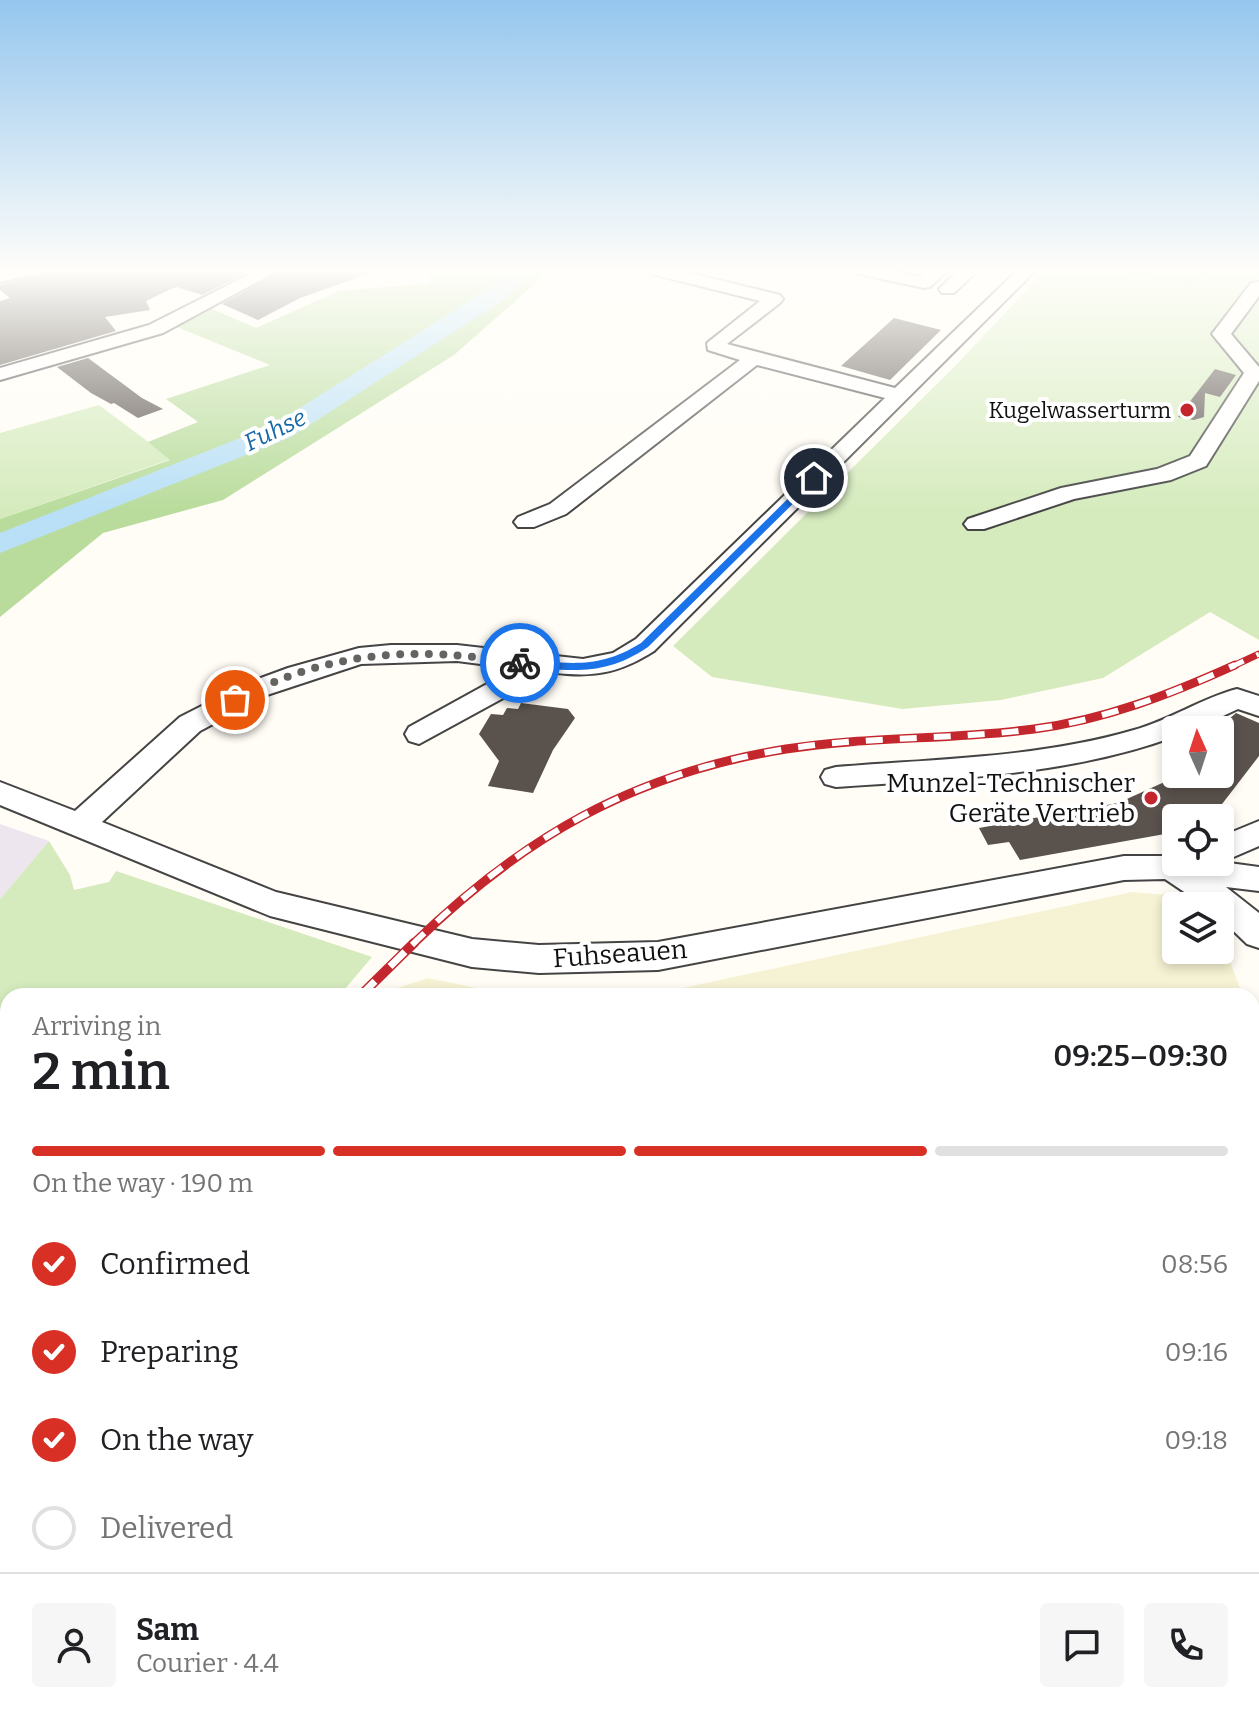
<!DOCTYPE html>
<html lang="en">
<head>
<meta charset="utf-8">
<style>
  :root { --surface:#fff; --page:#f6f6f6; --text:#202124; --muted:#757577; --line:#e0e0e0; --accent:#d93025 }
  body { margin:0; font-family:Bitter,serif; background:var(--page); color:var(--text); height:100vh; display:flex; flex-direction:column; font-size:30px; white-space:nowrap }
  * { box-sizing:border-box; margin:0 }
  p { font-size:26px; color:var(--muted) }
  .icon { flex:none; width:44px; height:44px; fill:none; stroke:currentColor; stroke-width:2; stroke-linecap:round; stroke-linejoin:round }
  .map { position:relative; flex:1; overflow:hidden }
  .side { position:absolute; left:0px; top:988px; width:1260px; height:746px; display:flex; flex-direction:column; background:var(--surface); border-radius:24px 24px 0 0; box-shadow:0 4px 12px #0003 }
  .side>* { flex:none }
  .needle { width:52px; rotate:357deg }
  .fabs { position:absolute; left:1162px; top:716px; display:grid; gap:16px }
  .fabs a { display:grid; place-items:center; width:72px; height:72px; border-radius:8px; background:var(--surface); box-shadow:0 4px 12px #0003; font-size:40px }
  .pin { position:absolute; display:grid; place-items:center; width:68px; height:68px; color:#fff; margin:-34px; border:4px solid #fff; border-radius:50%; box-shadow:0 2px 8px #0007 }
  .courier { position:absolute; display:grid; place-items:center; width:80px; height:80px; margin:-40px; border:6px solid #1a73e8; border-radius:50%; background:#fff; color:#222; box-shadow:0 2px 10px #0007 }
  .head em { font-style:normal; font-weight:600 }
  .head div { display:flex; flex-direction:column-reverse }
  .head { display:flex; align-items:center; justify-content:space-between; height:136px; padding:0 32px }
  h1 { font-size:52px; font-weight:600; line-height:60px }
  .bar { display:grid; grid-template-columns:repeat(4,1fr); gap:12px 8px; align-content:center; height:96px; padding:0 32px }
  .bar i { height:10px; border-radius:6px; background:var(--line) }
  .bar .selected { background:var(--accent) }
  .bar p { grid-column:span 4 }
  .line { display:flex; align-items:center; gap:20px; padding:0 32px; border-top:2px solid var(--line) }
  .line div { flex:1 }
  .round { display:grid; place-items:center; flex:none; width:84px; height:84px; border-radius:8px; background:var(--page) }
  ol { padding:0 32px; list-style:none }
  li { display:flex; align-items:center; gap:24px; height:88px }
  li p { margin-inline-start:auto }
  li .icon { padding:8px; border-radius:50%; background:var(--accent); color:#fff; stroke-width:4 }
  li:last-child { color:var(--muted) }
  li i { width:44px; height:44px; border:4px solid var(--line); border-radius:50% }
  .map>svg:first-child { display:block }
  .industrial { fill:#eee6ef }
  .farmland { fill:#f6f3d4 }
  .green { fill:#d5ebbd }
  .forest { fill:#b9dc9c }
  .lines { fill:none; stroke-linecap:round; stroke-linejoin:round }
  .river { fill:#b9e0f7; fill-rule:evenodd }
  .building { fill:#5a524d }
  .minor-casing { stroke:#444; stroke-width:4 }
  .minor { fill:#fff; fill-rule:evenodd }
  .rail-far3-casing { stroke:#c4262e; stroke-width:7 }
  .rail-far2-casing { stroke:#c4262e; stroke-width:9 }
  .rail-far1-casing { stroke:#c4262e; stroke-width:10 }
  .rail-casing { stroke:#c4262e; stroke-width:12 }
  .rail-far3 { stroke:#fff; stroke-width:5; stroke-dasharray:14; stroke-linecap:butt }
  .rail-far2 { stroke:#fff; stroke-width:6; stroke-dasharray:17; stroke-linecap:butt }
  .rail-far1 { stroke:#fff; stroke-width:7; stroke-dasharray:21; stroke-linecap:butt }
  .rail { stroke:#fff; stroke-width:9; stroke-dasharray:27; stroke-linecap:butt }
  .route { fill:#1a73e8 }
  .done { stroke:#646461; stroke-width:8; stroke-dasharray:0 14.4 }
  .poi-dot { fill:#c4262e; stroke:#fff; stroke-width:3 }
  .labels { text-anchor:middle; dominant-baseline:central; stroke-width:8; stroke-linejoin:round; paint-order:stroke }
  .far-poi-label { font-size:22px; fill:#111; stroke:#fff; text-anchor:end }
  .far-water-label { font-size:24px; font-style:italic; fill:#1768a6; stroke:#fff }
  .poi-label { font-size:26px; fill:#111; stroke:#fff; text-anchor:end }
  .street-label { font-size:26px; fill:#111; stroke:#fff }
</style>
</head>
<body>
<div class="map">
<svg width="1259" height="1733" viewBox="0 0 1259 1733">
  <rect width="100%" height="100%" fill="#fffdf5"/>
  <!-- industrial -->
  <path class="industrial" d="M0,824L49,841L0,899Z"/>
  <!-- farmland -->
  <path class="farmland" d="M1132,892L1169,895L1190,906H1176V950H1220V935L1243,996H645Z
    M428,978L515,996H381L385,992Z
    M1252,1021L1259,1040V1733H0V1405L8,1396V1726H1252Z
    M0,1026H8V1129L0,1142Z"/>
  <!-- green -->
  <path class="green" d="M1047,269H1259V640L1210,612L1103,678L1001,700L902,709L712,677L673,646L955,366Z
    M99,405L171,459L0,519V433Z
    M49,841L70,875L74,890L109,882L116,871L372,957L339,996H8V1026H0V899Z
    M8,1129V1384L0,1393V1142Z"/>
  <!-- forest -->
  <path class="forest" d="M434,269H524L545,275L454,355L223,500L103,533L0,617V519L170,460L148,442L198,422L166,399L270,365L177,327L210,308L256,328L339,291L430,283L429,271Z
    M1106,269H1208L1191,287Z"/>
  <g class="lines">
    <!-- river -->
    <path class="river" d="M513,269H536L506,298L291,437L0,553V533L273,425L490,288Z"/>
  </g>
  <!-- building -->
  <path class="building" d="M58,269H254L202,295L177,287L171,289L146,301L150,310L105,317L116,331L0,365V301L10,298L0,290V285Z
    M284,269H375L376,271L300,298L258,320L222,304Z
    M894,318L941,330L890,380L841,366Z
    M88,358L142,398L163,409L138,418L114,403L111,404L91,393L57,367Z
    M1215,369L1236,375L1220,397L1205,393L1204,417L1194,420L1178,417Z
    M521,703L568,709L575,718L553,750L533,793L488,786L499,761L479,734L491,714L503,715L507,708L518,709Z
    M1236,713L1259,723V756L1219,808L1223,811L1209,818H1176V832L1020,860L1009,842L988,845L979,828L1118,803L1182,774H1220V727Z"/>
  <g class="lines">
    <!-- minor casing -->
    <g class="minor-casing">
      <path id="minor" d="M13,269H41L38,273L0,282V272Z
        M260,269H281L163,333L0,380V368L149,325Z
        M650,269H673L780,295L783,299L780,303L727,344L895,388L1019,269H1037L654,651C610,679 583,677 532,670L507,696L419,744L409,741L405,734L409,727L487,684L504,667L457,661L361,664L267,695L200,731L102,822L276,892L472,939L539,945L658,942L1124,856H1176V862H1220V837L1259,821V846L1222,862L1259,867V891L1226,887L1259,913V948L1247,944L1220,918V906H1205L1165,879L1124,880L658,970L539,973L472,967L270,916L0,805V782L75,811L180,717L247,683L288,668L359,648L391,645H457L583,659L613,653L636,639L885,398L757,365L566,514L534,527H518L514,522L518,517L550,504L740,360L708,350L707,343L760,301L652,274Z
        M851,269H882L920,277L930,269H949L930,287L924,288L854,273Z
        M960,269H979L954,293H942L939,289Z
        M1259,282V296L1231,334L1259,367V381L1206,466L1171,480L1074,499L984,529H968L964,524L968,519L1061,488L1157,469L1190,456L1244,373L1212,334L1251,283Z
        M1237,689L1259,696V716L1238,709L1193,730H1176V736C1067,776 950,779 836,787L825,784L821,777L825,770L836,767C935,759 1038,758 1134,730C1170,720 1202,698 1237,689Z"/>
    </g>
    <!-- minor -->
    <use href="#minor" class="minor"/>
    <!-- rail-far3 casing -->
    <g class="rail-far3-casing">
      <path id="rail-far3" d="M1231,667L1259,654"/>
    </g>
    <!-- rail-far2 casing -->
    <g class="rail-far2-casing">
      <path id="rail-far2" d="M412,945C523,837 632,774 786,749C868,736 952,740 1034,729C1104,720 1171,694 1235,665"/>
    </g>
    <!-- rail-far1 casing -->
    <g class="rail-far1-casing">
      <path id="rail-far1" d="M360,996L414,943"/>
    </g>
    <!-- rail casing -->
    <g class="rail-casing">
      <path id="rail" d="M0,1359L8,1351"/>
    </g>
    <!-- rail-far3 -->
    <use href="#rail-far3" class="rail-far3"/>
    <!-- rail-far2 -->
    <use href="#rail-far2" class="rail-far2"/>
    <!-- rail-far1 -->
    <use href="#rail-far1" class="rail-far1"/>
    <!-- rail -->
    <use href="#rail" class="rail"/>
  </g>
  <!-- sky -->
  <linearGradient id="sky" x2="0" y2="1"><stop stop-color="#95c6ee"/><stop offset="0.53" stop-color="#fffefa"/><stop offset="1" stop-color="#fffefa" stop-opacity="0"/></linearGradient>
  <rect width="1259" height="511" fill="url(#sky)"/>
  <!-- route -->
  <path class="route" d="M811,476L819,478L648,647C604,677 570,671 520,666L514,663L520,659C568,663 598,670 641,643Z"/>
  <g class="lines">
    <!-- done -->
    <path class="done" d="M235,700C332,650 413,646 520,663"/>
  </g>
  <!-- markers -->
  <g class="poi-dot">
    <circle cx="1187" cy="410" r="8"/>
    <circle cx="1151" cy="798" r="8"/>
  </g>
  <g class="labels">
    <!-- far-poi labels -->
    <g class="far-poi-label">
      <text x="1171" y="410">Kugelwasserturm</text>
    </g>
    <!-- far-water labels -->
    <g class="far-water-label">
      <text transform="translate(275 430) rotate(-26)">Fuhse</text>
    </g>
    <!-- poi labels -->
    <g class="poi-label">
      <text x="1135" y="783">Munzel-Technischer<tspan x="1135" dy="30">Geräte Vertrieb</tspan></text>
    </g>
    <!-- street labels -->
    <g class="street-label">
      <text transform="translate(620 954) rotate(-4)">Fuhseauen</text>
    </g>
  </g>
</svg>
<div class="fabs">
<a><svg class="needle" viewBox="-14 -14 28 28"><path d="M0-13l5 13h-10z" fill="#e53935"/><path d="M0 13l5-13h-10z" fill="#757577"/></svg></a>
<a><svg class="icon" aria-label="locate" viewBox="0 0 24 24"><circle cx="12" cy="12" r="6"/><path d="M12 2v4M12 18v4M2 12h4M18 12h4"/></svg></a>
<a><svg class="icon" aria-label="layers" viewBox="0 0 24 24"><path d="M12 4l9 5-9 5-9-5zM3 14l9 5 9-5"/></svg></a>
</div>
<div class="pin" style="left:235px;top:700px;background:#ea580c"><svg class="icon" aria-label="bag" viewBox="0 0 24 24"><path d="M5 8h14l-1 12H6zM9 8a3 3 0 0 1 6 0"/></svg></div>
<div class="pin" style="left:814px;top:478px;background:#1f2937"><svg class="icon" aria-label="home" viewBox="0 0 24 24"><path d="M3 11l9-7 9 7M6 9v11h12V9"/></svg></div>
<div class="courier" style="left:520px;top:663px"><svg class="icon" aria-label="bike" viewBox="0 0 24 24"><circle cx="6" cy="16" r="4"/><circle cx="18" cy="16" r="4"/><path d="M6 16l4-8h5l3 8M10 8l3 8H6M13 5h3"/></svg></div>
<section class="side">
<div class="head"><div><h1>2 min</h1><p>Arriving in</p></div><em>09:25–09:30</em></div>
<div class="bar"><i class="selected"></i><i class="selected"></i><i class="selected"></i><i></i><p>On the way · 190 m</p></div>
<ol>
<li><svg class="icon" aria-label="check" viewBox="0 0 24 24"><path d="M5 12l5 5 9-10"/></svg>Confirmed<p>08:56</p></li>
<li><svg class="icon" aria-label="check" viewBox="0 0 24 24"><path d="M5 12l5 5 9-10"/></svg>Preparing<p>09:16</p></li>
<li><svg class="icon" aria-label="check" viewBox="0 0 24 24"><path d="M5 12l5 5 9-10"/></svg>On the way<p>09:18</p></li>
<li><i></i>Delivered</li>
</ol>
<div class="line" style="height:144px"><a class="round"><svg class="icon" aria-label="person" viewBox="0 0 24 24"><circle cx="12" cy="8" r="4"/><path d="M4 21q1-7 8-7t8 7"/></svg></a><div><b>Sam</b><p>Courier · 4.4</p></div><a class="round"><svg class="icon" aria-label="chat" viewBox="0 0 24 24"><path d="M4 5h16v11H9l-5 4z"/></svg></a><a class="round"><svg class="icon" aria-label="phone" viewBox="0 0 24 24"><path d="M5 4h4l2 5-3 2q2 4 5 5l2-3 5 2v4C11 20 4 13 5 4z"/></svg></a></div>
</section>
</div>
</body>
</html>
